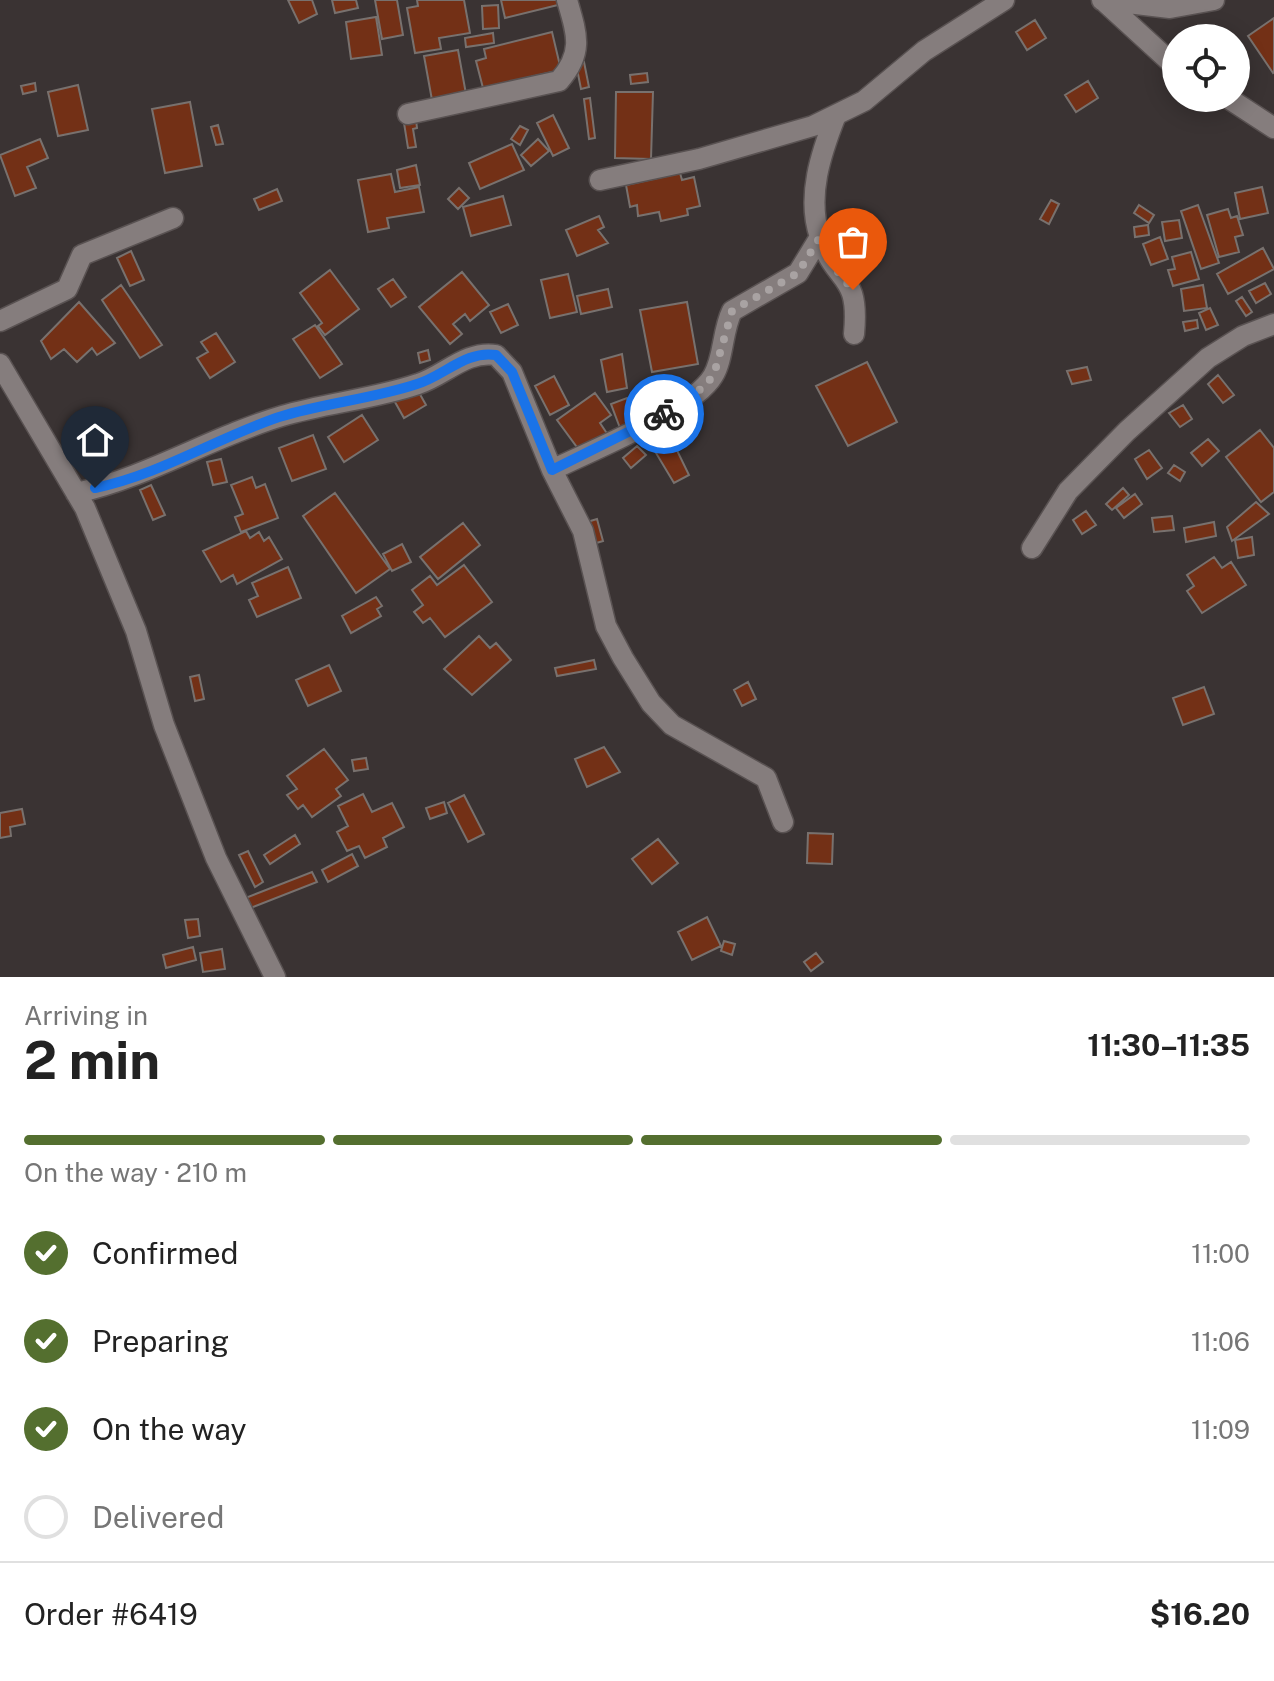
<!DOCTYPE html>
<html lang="en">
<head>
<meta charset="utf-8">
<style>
  :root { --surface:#fff; --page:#f6f6f6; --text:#222; --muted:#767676; --line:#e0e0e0; --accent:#546f2f }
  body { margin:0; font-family:"Public Sans",sans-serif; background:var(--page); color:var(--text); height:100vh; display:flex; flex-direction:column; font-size:30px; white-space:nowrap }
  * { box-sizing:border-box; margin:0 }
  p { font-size:26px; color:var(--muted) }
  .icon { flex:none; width:44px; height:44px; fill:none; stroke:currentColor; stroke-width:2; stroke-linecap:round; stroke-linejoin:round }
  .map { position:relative; height:977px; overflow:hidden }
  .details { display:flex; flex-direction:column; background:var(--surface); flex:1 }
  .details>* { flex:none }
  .buttons { position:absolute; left:1162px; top:24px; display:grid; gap:16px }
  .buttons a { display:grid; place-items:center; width:88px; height:88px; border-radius:50%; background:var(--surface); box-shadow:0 4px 20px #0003; font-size:40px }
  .pin { position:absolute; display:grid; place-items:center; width:68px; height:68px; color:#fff; margin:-82px -34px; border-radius:50% 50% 50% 0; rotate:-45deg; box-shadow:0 0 8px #0007 }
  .pin .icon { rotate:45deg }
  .courier { position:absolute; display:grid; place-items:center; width:80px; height:80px; margin:-40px; border:6px solid #1a73e8; border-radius:50%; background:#fff; color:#222; box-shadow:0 2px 10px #0007 }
  .head em { font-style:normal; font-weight:700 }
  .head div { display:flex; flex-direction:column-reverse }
  .head { display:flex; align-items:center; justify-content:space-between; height:136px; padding:0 24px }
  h1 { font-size:52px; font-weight:700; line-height:60px }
  .bar { display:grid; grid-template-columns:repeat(4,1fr); gap:12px 8px; align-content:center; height:96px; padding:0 24px }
  .bar i { height:10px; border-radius:6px; background:var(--line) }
  .bar .selected { background:var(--accent) }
  .bar p { grid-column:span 4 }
  .line { display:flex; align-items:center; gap:20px; padding:0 24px; border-top:2px solid var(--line) }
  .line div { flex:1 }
  ol { padding:0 24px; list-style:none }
  li { display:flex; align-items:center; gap:24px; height:88px }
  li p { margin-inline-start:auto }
  li .icon { padding:8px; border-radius:50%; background:var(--accent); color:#fff; stroke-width:4 }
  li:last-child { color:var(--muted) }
  li i { width:44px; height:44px; border:4px solid var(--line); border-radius:50% }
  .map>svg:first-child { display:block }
  .building { fill:#733016; stroke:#78716e; stroke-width:2 }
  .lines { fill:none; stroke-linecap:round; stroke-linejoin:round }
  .street-casing { stroke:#595252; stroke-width:23 }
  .street { stroke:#857d7d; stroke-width:20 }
  .done { stroke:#a9a3a3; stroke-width:8; stroke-dasharray:0 14.4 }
  .route { stroke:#1a73e8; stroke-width:10 }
</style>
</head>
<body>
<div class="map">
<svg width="1274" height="977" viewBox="0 0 1274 977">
  <rect width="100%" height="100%" fill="#3a3333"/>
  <!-- building -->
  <path class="building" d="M288,0H312L317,14L299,23Z
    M332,0H356L358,8L335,13Z
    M375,0H397L403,35L382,39Z
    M417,0H464L470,33L439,38L441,49L415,53L407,8L418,6Z
    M501,0H565L566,3L505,18Z
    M498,5L499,28L483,29L482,6Z
    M376,17L382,55L351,59L346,22Z
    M1274,18V72L1273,73L1248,36Z
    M1035,20L1046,38L1027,50L1016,32Z
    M552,32L561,70L483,88L476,61L486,58L484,49Z
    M493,33L494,43L466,47L465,38Z
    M458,50L466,94L432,100L424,56Z
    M584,62L589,87L581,89L576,64Z
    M647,73L648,82L631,84L630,75Z
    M1088,81L1098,98L1076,112L1065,95Z
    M35,83L36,91L23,94L21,86Z
    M78,85L88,130L58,136L48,92Z
    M616,92H653L651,159L615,158Z
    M590,98L595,138L589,139L584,99Z
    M190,102L202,166L165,173L152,109Z
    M553,115L569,148L553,156L537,123Z
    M416,120L417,128L413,129L416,147L408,148L404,123Z
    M218,125L223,144L216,145L211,127Z
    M520,126L528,130L520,145L511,139Z
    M40,139L48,158L27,167L36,188L15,196L0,155Z
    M538,139L549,151L531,166L521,155Z
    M512,144L524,170L480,189L469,163Z
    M416,165L420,185L400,188L397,170Z
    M680,173L682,180L694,177L700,206L687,209L688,215L661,221L659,212L638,216L637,205L630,207L626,185Z
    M391,174L395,192L419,187L424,212L387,218L389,228L368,232L358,180Z
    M1262,187L1268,213L1240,219L1235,193Z
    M459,188L469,198L458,209L448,199Z
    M277,189L282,201L259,210L254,199Z
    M503,196L511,225L471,236L463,207Z
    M1051,200L1059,204L1049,224L1040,219Z
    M1139,205L1154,215L1149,223L1134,213Z
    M1198,205L1219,263L1201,269L1181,211Z
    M1228,209L1231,218L1237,216L1243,235L1235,237L1239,252L1219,257L1207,215Z
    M599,216L604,227L598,230L608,243L577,256L566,230Z
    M1179,220L1182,238L1165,241L1162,222Z
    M1148,225L1149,235L1135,237L1134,227Z
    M1160,237L1168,259L1151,265L1143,244Z
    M1263,248L1274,269L1228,294L1217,274Z
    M131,251L144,280L130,286L117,258Z
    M1191,252L1199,279L1173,286L1168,270L1175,269L1172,257Z
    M330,270L359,309L325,335L318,326L322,323L300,293Z
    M462,272L489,305L470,321L465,314L453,324L462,334L450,344L419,307Z
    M568,274L577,312L550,318L541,280Z
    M393,279L406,297L391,307L378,289Z
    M1265,283L1271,294L1256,303L1249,291Z
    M121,285L162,345L140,358L102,300Z
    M1203,285L1207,308L1184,311L1181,289Z
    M608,289L612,307L581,314L577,296Z
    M1242,297L1252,312L1246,316L1236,301Z
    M79,302L115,343L97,355L92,348L77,362L64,349L51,359L41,341Z
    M687,302L698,364L652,372L640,310Z
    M508,304L518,325L501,333L490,312Z
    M1210,308L1218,325L1206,330L1199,313Z
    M1197,320L1198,328L1185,331L1183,322Z
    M315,325L342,364L320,378L293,339Z
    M216,333L235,362L210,378L197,358L208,352L201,342Z
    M428,350L430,360L420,363L418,353Z
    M622,354L627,388L607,392L601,360Z
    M867,362L897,422L848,446L816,386Z
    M1087,367L1091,380L1072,384L1067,371Z
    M1218,375L1234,395L1223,403L1208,384Z
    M554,376L569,405L550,415L535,386Z
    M417,389L426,405L404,418L395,402Z
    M595,393L611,415L600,423L608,435L582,454L557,420Z
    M627,398L636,422L620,428L611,404Z
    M1183,405L1192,419L1180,427L1169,413Z
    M362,415L378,440L344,462L328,437Z
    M1260,430L1274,448V492L1261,502L1226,457Z
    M669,434L689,475L674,483L650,443Z
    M313,435L326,469L292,481L279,448Z
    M1208,439L1219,451L1202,466L1191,453Z
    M637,446L646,455L631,468L623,458Z
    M1149,450L1162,468L1147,479L1135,459Z
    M221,459L227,482L213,485L207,462Z
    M1174,465L1185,472L1180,481L1168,473Z
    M252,477L256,488L265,484L278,518L241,532L235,517L243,514L231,485Z
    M151,485L165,515L153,520L140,490Z
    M1123,488L1129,495L1112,510L1106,504Z
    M335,493L390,569L356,593L303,516Z
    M1135,494L1142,504L1124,518L1116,508Z
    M1256,502L1269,514L1232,541L1227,527Z
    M1086,511L1096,525L1082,534L1073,520Z
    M1172,516L1174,530L1154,532L1152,518Z
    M597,519L603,541L593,544L587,522Z
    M1214,522L1216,536L1186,542L1184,528Z
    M463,523L480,545L438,579L420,557Z
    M246,531L250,538L259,532L264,541L269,537L282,559L237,584L233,575L221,582L203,551Z
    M1252,537L1254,555L1238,558L1235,540Z
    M402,544L411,562L392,571L383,554Z
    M1214,557L1222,568L1231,562L1246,585L1202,613L1187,591L1194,586L1187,575Z
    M464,565L492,602L445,637L430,618L423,623L414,612L423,605L412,590L430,576L437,585Z
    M288,567L301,598L257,617L249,600L258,596L252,583Z
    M376,597L382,606L377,609L381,616L351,633L342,616Z
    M479,636L490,648L496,643L511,660L472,695L444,669Z
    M594,660L596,669L557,676L555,668Z
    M329,665L341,691L308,706L296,680Z
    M199,675L204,699L195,701L190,677Z
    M748,682L756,699L742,706L734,690Z
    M1204,687L1214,714L1183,725L1173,698Z
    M604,747L620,772L587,787L575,759Z
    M324,749L348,780L336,789L341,796L312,817L303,805L298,809L287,795L297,789L287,776Z
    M366,758L368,769L354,771L352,760Z
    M363,794L372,812L392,803L404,827L383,838L387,847L365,858L359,846L347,851L337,832L348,826L338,806Z
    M464,795L484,834L468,842L448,803Z
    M444,802L447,813L430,819L426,808Z
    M22,809L25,824L10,827L11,836L0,838V813Z
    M808,833L833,834L832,864L807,863Z
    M295,835L300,844L270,864L264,855Z
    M658,839L678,863L652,884L632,859Z
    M248,851L263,882L255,887L239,855Z
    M352,854L358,866L328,882L322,870Z
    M312,872L317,882L248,909L243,899Z
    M707,917L721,946L692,960L678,932Z
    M198,919L200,936L188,938L185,920Z
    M724,941L735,944L732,955L721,951Z
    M193,947L196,960L166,968L163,955Z
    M222,949L225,969L203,972L200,953Z
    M816,953L823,962L811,971L804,962Z"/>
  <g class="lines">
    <!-- street casing -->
    <g class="street-casing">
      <path id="street" d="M1102,0L1170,8L1214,0
        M1105,2L1176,67
        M1228,98L1274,128
        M408,114L559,81C584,53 577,34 567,0
        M836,115C821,153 806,197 820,237C836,286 860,271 854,334
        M600,180L699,159L813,126L864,101L924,51L1004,0
        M0,321L67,289L82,255L173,218
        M0,364L85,508L136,631L164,725L216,858L275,977
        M552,470C590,451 693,410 713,376C724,358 722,331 732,311L798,273L820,237
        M76,493C149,477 211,437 282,416C326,403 374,399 418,384C444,376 466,350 496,355L512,372L552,470L583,531L606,626L623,658L651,703L672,725L766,778L783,822
        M1032,548L1068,491L1127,431L1208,358L1243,336L1274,324"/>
    </g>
    <!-- street -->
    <use href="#street" class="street"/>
  </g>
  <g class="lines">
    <!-- done -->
    <path class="done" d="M664,414L705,386L714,374L732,311L798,273L820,237L838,272L853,290"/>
    <!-- route -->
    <path class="route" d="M95,488C159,475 217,438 279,417C324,403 372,399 417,384C444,376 466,350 496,355L512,372L552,470L664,414"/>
  </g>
</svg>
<div class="buttons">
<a><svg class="icon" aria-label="locate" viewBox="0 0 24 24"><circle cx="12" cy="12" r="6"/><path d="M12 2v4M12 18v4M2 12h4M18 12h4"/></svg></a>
</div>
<div class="pin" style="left:853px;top:290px;background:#ea580c"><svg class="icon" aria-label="bag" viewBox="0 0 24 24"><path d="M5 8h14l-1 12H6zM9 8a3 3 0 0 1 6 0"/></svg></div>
<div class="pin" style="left:95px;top:488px;background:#1f2937"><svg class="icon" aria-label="home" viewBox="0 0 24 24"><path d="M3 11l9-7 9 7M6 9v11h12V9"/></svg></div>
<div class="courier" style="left:664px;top:414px"><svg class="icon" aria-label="bike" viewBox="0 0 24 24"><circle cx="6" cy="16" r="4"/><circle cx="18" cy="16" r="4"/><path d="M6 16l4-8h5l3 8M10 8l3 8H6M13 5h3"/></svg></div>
</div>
<section class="details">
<div class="head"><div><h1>2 min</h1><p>Arriving in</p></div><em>11:30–11:35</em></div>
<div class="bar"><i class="selected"></i><i class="selected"></i><i class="selected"></i><i></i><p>On the way · 210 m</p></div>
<ol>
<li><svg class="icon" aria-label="check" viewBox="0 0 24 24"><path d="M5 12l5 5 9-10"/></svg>Confirmed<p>11:00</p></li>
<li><svg class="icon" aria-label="check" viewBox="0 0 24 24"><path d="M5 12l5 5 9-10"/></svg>Preparing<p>11:06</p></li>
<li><svg class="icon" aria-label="check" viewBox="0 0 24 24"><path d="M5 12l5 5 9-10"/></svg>On the way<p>11:09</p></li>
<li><i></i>Delivered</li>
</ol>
<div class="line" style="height:104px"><div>Order #6419</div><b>$16.20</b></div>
</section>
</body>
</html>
